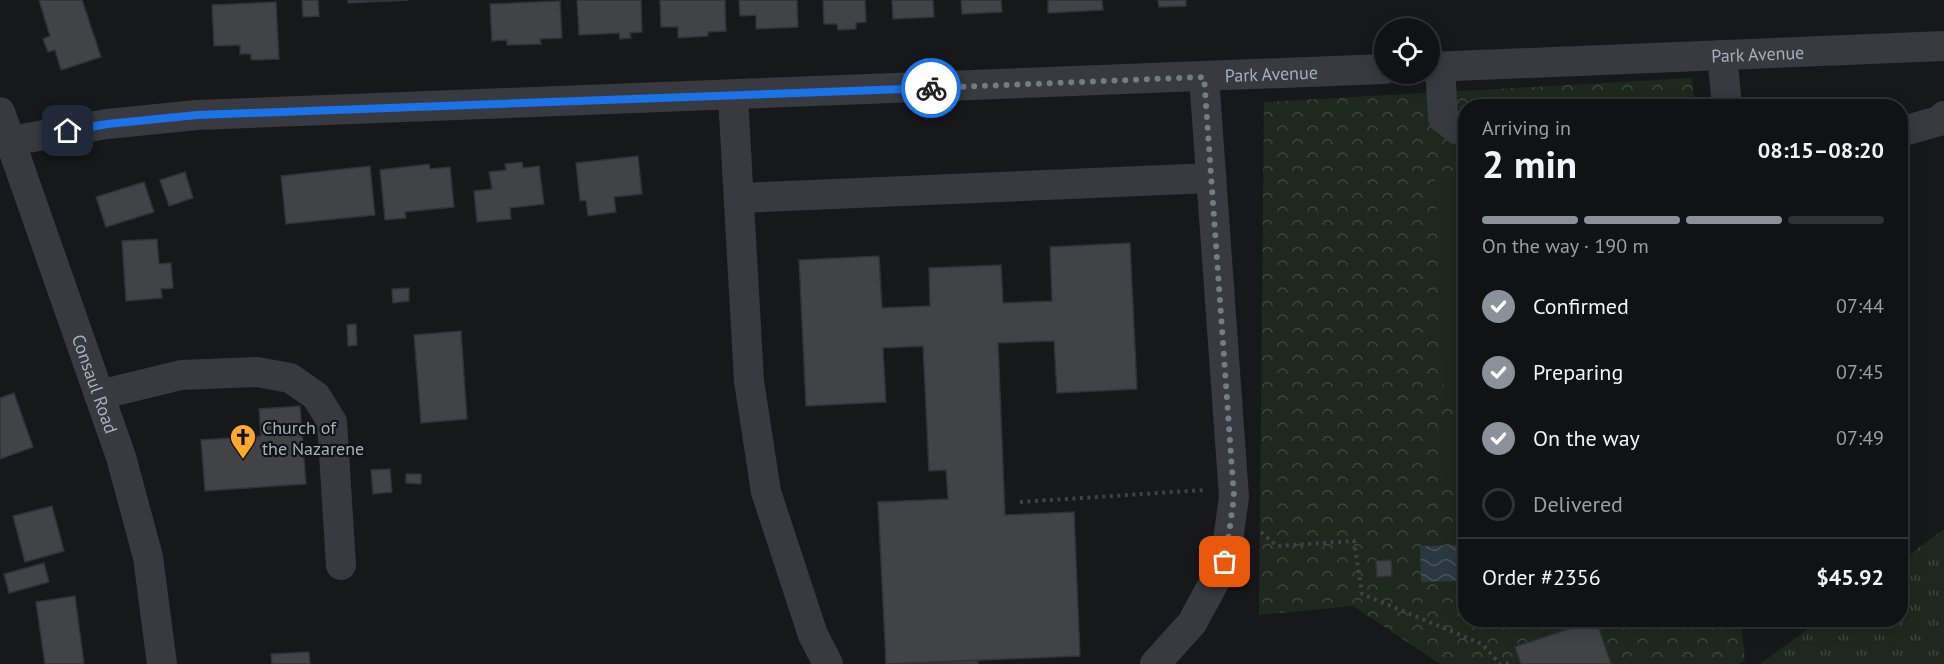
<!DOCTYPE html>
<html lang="en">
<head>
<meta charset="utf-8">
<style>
  :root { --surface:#111214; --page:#1a1b1d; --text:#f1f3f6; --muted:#9c9ea0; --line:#303234; --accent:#8c9099 }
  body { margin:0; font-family:"PT Sans",sans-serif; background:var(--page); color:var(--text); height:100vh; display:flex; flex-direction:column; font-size:22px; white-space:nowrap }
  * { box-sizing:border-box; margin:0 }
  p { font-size:20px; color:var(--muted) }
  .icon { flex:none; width:33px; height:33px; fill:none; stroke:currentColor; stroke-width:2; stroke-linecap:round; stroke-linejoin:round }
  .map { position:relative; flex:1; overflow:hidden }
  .panel { position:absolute; left:1458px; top:99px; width:450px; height:528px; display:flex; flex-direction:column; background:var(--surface); border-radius:24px; box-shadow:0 3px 15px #0003,0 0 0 2px var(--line) }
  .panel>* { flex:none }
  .buttons { position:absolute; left:1374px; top:18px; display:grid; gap:12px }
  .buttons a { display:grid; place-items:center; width:66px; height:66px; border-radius:50%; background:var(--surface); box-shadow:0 3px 15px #0003,0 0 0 2px var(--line); font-size:30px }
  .pin { position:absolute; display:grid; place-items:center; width:51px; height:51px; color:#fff; margin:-26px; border-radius:12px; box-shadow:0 3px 9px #0006 }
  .courier { position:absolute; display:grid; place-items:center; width:60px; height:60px; margin:-30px; border:4px solid #1a73e8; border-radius:50%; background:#fff; color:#222; box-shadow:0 2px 8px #0007 }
  .head em { font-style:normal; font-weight:700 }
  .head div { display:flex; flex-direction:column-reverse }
  .head { display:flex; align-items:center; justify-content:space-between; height:102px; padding:0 24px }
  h1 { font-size:39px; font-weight:700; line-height:45px }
  .bar { display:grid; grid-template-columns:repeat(4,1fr); gap:9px 6px; align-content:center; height:72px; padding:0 24px }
  .bar i { height:8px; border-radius:4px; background:var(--line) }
  .bar .on { background:var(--accent) }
  .bar p { grid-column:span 4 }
  .line { display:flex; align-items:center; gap:15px; padding:0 24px; border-top:2px solid var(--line) }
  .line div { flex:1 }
  ol { padding:0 24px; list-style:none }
  li { display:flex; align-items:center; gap:18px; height:66px }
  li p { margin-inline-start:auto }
  li .icon { padding:6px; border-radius:50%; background:var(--accent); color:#fff; stroke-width:4 }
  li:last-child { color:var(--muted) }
  li i { width:33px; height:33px; border:3px solid var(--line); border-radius:50% }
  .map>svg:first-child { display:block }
  .grass { fill:url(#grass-tufts) }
  .park { fill:url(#park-crowns) }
  .pitch { fill:#1f281f }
  .water { fill:url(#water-waves) }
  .building { fill:#414347; stroke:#313236; stroke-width:1.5 }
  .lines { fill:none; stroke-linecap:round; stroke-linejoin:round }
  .path { stroke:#3e4146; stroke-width:4; stroke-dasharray:3 4.5; stroke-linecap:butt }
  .minor { stroke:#383a3f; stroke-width:30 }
  .done { stroke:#757a83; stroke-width:6; stroke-dasharray:0 10.8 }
  .route { stroke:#1a73e8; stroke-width:8 }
  .labels { text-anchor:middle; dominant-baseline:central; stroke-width:4.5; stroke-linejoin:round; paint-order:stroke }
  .street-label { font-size:18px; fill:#a8afbb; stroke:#121315 }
  .poi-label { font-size:18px; fill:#a8afbb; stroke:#121315; text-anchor:start }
</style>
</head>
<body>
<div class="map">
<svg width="1944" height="664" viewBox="0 0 1944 664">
  <defs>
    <pattern id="grass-tufts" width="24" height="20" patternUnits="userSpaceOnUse" patternTransform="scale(1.5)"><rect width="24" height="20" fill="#1f281f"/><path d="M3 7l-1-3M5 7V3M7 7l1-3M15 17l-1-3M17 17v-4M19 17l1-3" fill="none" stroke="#3d453e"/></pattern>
    <pattern id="park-crowns" width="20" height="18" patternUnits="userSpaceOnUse" patternTransform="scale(1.5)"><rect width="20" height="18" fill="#1f281f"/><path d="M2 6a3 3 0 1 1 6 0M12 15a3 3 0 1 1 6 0" fill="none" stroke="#3d453e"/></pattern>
    <pattern id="water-waves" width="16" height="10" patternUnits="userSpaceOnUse" patternTransform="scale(1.5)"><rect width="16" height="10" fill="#2c383f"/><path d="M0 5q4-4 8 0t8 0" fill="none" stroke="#485259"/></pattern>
  </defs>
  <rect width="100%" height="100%" fill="#17181a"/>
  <!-- grass -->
  <path class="grass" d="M1944,529V664H1760L1820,620H1900L1901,561Z"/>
  <!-- park -->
  <path class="park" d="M1692,78L1695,106H1466V620H1741L1745,661L1738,664H1440L1353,606L1259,615L1264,102Z"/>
  <!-- pitch -->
  <path class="pitch" d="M1465,177V401L1444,402L1435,179Z
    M1465,416V478L1443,479L1440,417Z"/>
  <!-- water -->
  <path class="water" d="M1465,545V581L1421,582L1420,546Z"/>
  <!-- building -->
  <path class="building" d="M39,0H82L101,57L61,70L55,50L48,52L43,39L50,36Z
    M302,0H318L319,16L303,17Z
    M348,0H409L348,3Z
    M577,0H641L642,32L630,33L631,38L620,39L619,33L579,35Z
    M660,0H725L726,31L708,32V36L678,38V27H661Z
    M739,0H797L798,27L756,29V15L740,16Z
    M823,0H865L866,22L856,23V29L838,30L837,24H824Z
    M892,0H933L934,17L893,19Z
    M961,0H1001L1002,12L962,14Z
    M1048,0H1102L1103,10L1048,13Z
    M1158,0H1186V6L1159,7Z
    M560,1L562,38L540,39L541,44L507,45V40L492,41L490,4Z
    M276,2L279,59L251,60V54H240V45L214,46L212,5Z
    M638,156L642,194L614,197L616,212L588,216L586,200L580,201L576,163Z
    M522,162L523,168L539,166L544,204L510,208L511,219L477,222L474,191L492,189L489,172L506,170L505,164Z
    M429,164L430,169L450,167L454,207L405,212L406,218L385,220L380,170Z
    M370,166L375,215L286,224L281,176Z
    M185,172L193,198L169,206L160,180Z
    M144,182L154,212L106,227L96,197Z
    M1900,201L1905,302H1900Z
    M157,239L159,264L171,263L173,288L161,289L162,298L126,301L122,241Z
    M1130,243L1137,389L1057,393L1054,341L998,343L1005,515L1074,512L1080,656L886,664L878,502L948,499L946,470L929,471L923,346L883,348L886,402L806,406L799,260L879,256L882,308L930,306L929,268L1001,265L1003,303L1052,301L1050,247Z
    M409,288V301L393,303L392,289Z
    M356,324L357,345L348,346L347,325Z
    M461,331L467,419L421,423L414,335Z
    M14,393L33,447L0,459V398Z
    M300,406L306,484L205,491L201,440L261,436L259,409Z
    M390,469L392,492L373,494L371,470Z
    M406,474H421V484L406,483Z
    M52,506L64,551L25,562L13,516Z
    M1391,560L1392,576L1377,577L1376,561Z
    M44,563L49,582L9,593L4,574Z
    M75,596L84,664H45L36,602Z
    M1596,620L1611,664H1521L1515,647Z
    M309,652L310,664H272L271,654Z
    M978,661V664H898Z"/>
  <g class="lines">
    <!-- path -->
    <path class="path" d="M1020,502L1205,490
      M1261,532L1277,546L1354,541L1362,594L1482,644L1500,664
      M1506,664L1513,661"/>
    <!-- minor -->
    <g class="minor">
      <path d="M1722,55L1727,106"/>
      <path id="s1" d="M1430,67L1944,46"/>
      <path d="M1440,67L1443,118L1457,129H1466"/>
      <path d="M733,96L749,381L766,492L813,635L828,664"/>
      <path id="s2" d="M0,112L121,457L148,557L162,664"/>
      <path d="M1900,132L1939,121L1944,116"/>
      <path id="s3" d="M10,141L107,124L197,115L1384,69"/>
      <path d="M739,198L1211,178"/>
      <path d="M99,395L181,375L257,372L290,378L316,396L332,422L341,565"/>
      <path d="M1155,664L1192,623L1225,562L1234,497L1204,77"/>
    </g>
  </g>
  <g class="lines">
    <!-- done -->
    <path class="done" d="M931,88L1204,77L1234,497L1225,562"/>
    <!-- route -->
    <path class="route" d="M68,131L107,124L197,115L931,88"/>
  </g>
  <!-- icons -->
  <defs>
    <g id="church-pin" transform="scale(1.35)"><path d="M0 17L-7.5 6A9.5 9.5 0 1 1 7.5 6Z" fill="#ffa82a" stroke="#121315"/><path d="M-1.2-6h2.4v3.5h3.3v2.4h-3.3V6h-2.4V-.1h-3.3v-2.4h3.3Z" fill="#111"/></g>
  </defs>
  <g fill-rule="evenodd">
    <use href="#church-pin" x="243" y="437"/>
  </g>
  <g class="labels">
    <!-- street labels -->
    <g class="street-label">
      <text stroke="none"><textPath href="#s1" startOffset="328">Park Avenue</textPath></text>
      <text stroke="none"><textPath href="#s3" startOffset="1264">Park Avenue</textPath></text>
      <text stroke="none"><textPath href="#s2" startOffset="288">Consaul Road</textPath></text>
    </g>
    <!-- poi labels -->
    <g class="poi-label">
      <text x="262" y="427">Church of<tspan x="262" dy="21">the Nazarene</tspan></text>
    </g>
  </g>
</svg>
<div class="buttons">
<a><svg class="icon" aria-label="locate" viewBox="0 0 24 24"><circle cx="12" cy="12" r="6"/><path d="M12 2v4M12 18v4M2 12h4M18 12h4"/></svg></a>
</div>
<div class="pin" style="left:1225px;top:562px;background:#ea580c"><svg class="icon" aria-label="bag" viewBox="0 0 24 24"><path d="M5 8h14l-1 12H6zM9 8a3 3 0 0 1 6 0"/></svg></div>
<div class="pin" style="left:68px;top:131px;background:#1f2937"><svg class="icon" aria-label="home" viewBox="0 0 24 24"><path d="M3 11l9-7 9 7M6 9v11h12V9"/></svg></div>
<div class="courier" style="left:931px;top:88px"><svg class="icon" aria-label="bike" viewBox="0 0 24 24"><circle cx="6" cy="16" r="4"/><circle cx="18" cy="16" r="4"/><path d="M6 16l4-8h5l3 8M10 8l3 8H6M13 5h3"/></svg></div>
<section class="panel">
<div class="head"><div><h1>2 min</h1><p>Arriving in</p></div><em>08:15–08:20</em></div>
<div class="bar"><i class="on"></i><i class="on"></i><i class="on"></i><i></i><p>On the way · 190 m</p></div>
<ol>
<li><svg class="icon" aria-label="check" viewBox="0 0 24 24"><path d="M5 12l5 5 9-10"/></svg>Confirmed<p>07:44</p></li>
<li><svg class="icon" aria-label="check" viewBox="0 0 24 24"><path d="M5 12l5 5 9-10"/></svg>Preparing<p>07:45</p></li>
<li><svg class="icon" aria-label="check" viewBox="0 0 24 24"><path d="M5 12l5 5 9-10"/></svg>On the way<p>07:49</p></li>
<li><i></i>Delivered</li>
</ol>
<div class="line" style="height:78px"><div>Order #2356</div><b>$45.92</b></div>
</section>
</div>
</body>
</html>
